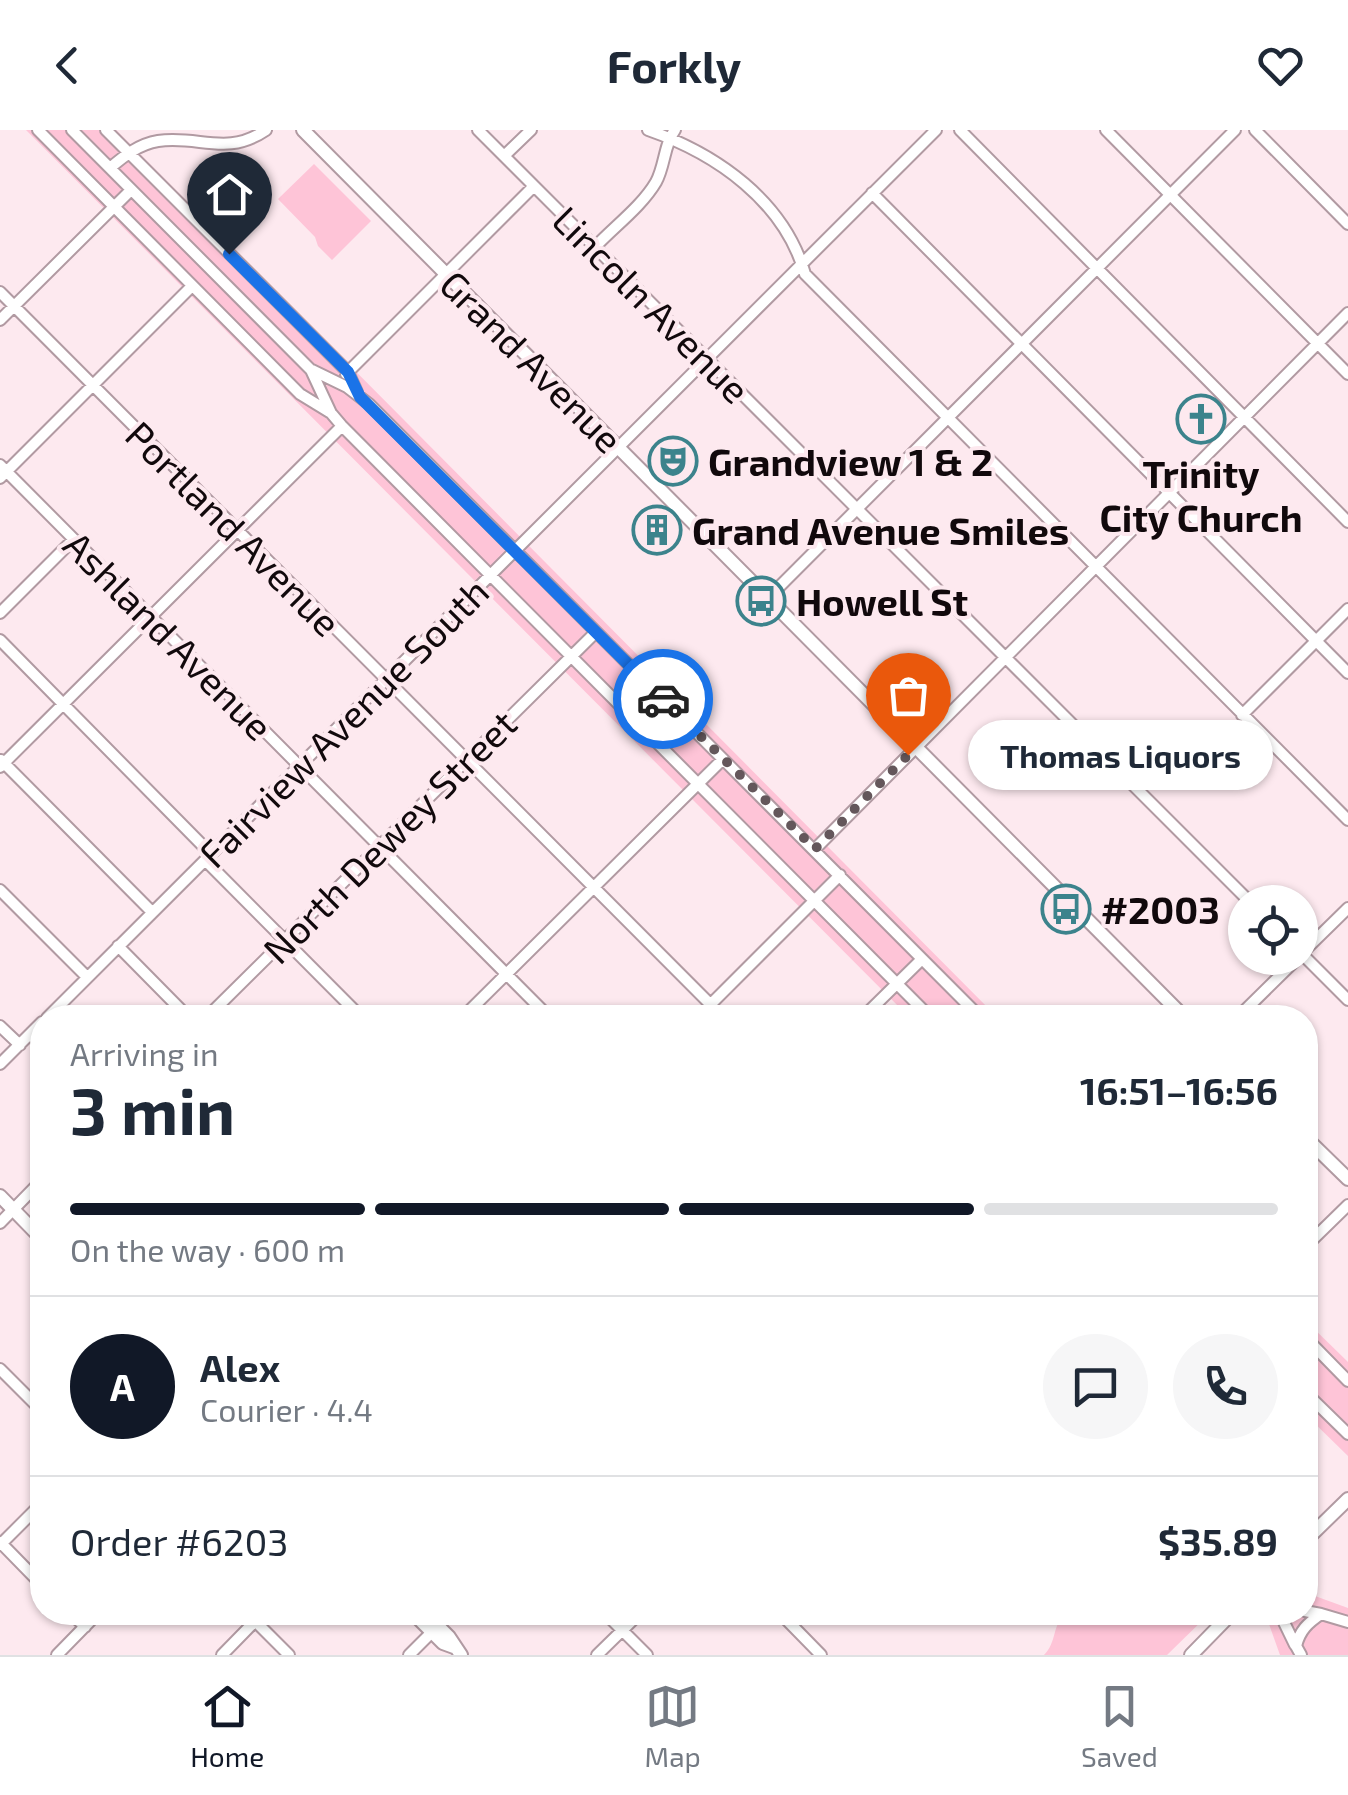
<!DOCTYPE html>
<html lang="en">
<head>
<meta charset="utf-8">
<style>
  :root { --surface:#fff; --page:#f6f6f7; --text:#1f2937; --muted:#747a83; --line:#e0e1e3; --accent:#111827 }
  body { margin:0; font-family:"Exo 2",sans-serif; background:var(--page); color:var(--text); height:100vh; display:flex; flex-direction:column; font-size:38px; white-space:nowrap }
  * { box-sizing:border-box; margin:0 }
  p { font-size:32px; color:var(--muted) }
  .icon { flex:none; width:55px; height:55px; fill:none; stroke:currentColor; stroke-width:2; stroke-linecap:round; stroke-linejoin:round }
  .map { position:relative; flex:1; overflow:hidden }
  .drawer { position:absolute; left:30px; top:875px; width:1288px; height:620px; display:flex; flex-direction:column; background:var(--surface); border-radius:40px; box-shadow:0 2px 8px #0004 }
  .drawer>* { flex:none }
  .fabs { position:absolute; left:1228px; top:755px; display:grid; gap:20px }
  .fabs a { display:grid; place-items:center; width:90px; height:90px; border-radius:50%; background:var(--surface); box-shadow:0 2px 8px #0004; font-size:50px }
  .pin { position:absolute; display:grid; place-items:center; width:85px; height:85px; color:#fff; margin:-102px -42px; border-radius:50% 50% 50% 0; rotate:-45deg; box-shadow:0 0 10px #0007 }
  .pin .icon { rotate:45deg }
  .courier { position:absolute; display:grid; place-items:center; width:100px; height:100px; margin:-50px; border:8px solid #1a73e8; border-radius:50%; background:#fff; color:#222; box-shadow:0 2px 12px #0007 }
  .bubble { position:absolute; height:70px; border-radius:35px; background:var(--surface); box-shadow:0 2px 8px #0004; font-size:32px; font-weight:700; line-height:70px; text-align:center }
  .overview em { font-style:normal; font-weight:700 }
  .overview div { display:flex; flex-direction:column-reverse }
  .overview { display:flex; align-items:center; justify-content:space-between; height:170px; padding:0 40px }
  h1 { font-size:65px; font-weight:700; line-height:75px }
  .bar { display:grid; grid-template-columns:repeat(4,1fr); gap:15px 10px; align-content:center; height:120px; padding:0 40px }
  .bar i { height:12px; border-radius:8px; background:var(--line) }
  .bar .selected { background:var(--accent) }
  .bar p { grid-column:span 4 }
  .line { display:flex; align-items:center; gap:25px; padding:0 40px; border-top:2px solid var(--line) }
  .line div { flex:1 }
  .round { display:grid; place-items:center; flex:none; width:105px; height:105px; border-radius:52px; background:var(--page) }
  header { display:flex; justify-content:space-between; align-items:center; height:130px; padding:0 40px; background:var(--surface); font-size:45px; font-weight:700 }
  .dock { display:flex; justify-content:space-around; align-items:center; height:140px; border-top:2px solid var(--line); background:var(--surface); font-size:28px; color:var(--muted) }
  .dock a { display:grid; justify-items:center; gap:5px }
  .dock .selected { color:var(--accent) }
  .map>svg:first-child { display:block }
  .green { fill:#fec4d7 }
  .lines { fill:none; stroke-linecap:round; stroke-linejoin:round }
  .minor-casing { stroke:#b19aa2; stroke-width:14 }
  .major-casing { stroke:#b19aa2; stroke-width:16 }
  .minor { stroke:#fff; stroke-width:10 }
  .major { stroke:#fff; stroke-width:12 }
  .done { stroke:#64575b; stroke-width:10; stroke-dasharray:0 18 }
  .route { stroke:#1a73e8; stroke-width:12 }
  .labels { text-anchor:middle; dominant-baseline:central; stroke-width:8; stroke-linejoin:round; paint-order:stroke }
  .street-label { font-size:38px; fill:#11090c; stroke:#fde9ef }
  .poi-label { font-size:38px; font-weight:bold; fill:#11090c; stroke:#fde9ef; text-anchor:start }
</style>
</head>
<body>
<header><svg class="icon" aria-label="back" viewBox="0 0 24 24"><path d="M15 5l-7 7 7 7"/></svg>Forkly<svg class="icon" aria-label="heart" viewBox="0 0 24 24"><path d="M12 20l-8-8c-3-5 5-10 8-4 3-6 11-1 8 4z"/></svg></header>
<div class="map">
<svg width="1348" height="1525" viewBox="0 0 1348 1525">
  <rect width="100%" height="100%" fill="#fde9ef"/>
  <!-- green -->
  <path class="green" d="M26,0H116L997,887H909Z
    M314,34L371,91L332,130L318,116L315,107L278,69Z
    M1305,1190L1348,1232V1326L1305,1284Z
    M1315,1466L1348,1478V1525H1280L1265,1483L1305,1482V1467Z
    M1065,1483V1482L1210,1483L1167,1525H1044C1057,1512 1052,1496 1065,1483Z"/>
  <g class="lines">
    <!-- minor casing -->
    <g class="minor-casing">
      <path id="minor" d="M38,0L300,264L331,283
        M72,0L311,240L331,283L342,296L931,888
        M106,0L348,242L357,262
        M478,0L1250,772
        M648,0C717,24 784,71 805,144L1348,690
        M960,0L1348,392
        M1106,0L1348,244
        M1255,0L1348,94
        M504,26L531,0
        M110,38C124,26 139,14 158,11C200,5 226,27 266,0
        M872,63L1348,543
        M596,116C615,96 642,76 656,52C665,36 664,14 675,0
        M0,162L724,888
        M0,190L131,60
        M312,240L347,257L369,274L981,888
        M346,244L534,56
        M0,335L550,888
        M0,348L192,156
        M769,467L1235,0
        M0,483L73,410
        M0,510L211,724
        M1242,585L1348,479
        M1,630L152,782
        M0,637L342,296
        M815,719L1348,183
        M205,730L362,888
        M0,760L87,847
        M118,816L189,888
        M1300,822L1348,870
        M1300,825L1348,778
        M47,888L936,0
        M206,888L596,502
        M462,888L723,629
        M697,888L840,745
        M862,888L922,829
        M1237,888L1298,828
        M0,896L20,915
        M30,904L42,916
        M0,934L42,892
        M0,1093L42,1050
        M1305,1117L1348,1075
        M1305,1207L1348,1251
        M0,1239L42,1281
        M1305,1262L1348,1304
        M0,1412L42,1455
        M0,1415L42,1373
        M1305,1481L1321,1484
        M70,1482L85,1497
        M246,1482L289,1525
        M604,1482L647,1525
        M779,1482L821,1525
        M1279,1482L1295,1515
        M438,1496L451,1482
        M57,1525L99,1482
        M222,1525L264,1482
        M409,1525L432,1502
        M597,1525L641,1482
        M1301,1525L1296,1516C1300,1500 1308,1493 1321,1484L1348,1492"/>
    </g>
    <!-- major casing -->
    <g class="major-casing">
      <path id="major" d="M303,0L1185,888
        M1305,1007L1348,1049
        M0,1066L42,1109
        M1305,1411L1348,1369
        M412,1482L443,1513L454,1517
        M424,1482L449,1507L461,1525
        M1191,1525L1233,1482"/>
    </g>
    <!-- minor -->
    <use href="#minor" class="minor"/>
    <!-- major -->
    <use href="#major" class="major"/>
  </g>
  <g class="lines">
    <!-- done -->
    <path class="done" d="M663,569L815,719L908,625"/>
    <!-- route -->
    <path class="route" d="M229,124L348,242L360,267L663,569"/>
  </g>
  <!-- icons -->
  <defs>
    <g id="church-ring" transform="scale(2.5)"><circle r="9.5" fill="#fde9ef" stroke="#3c838c" stroke-width="1.5"/><path d="M-1.2-6h2.4v3.5h3.3v2.4h-3.3V6h-2.4V-.1h-3.3v-2.4h3.3Z" fill="#3c838c"/></g>
    <g id="theatre-ring" transform="scale(2.5)"><circle r="9.5" fill="#fde9ef" stroke="#3c838c" stroke-width="1.5"/><path d="M-5-5.5Q0-4 5-5.5V0Q5 5 0 6Q-5 5-5 0ZM-3.3-2.5H-1v1.5H-3.3ZM1-2.5H3.3v1.5H1ZM-2.8 1Q0 5.5 2.8 1Z" fill="#3c838c"/></g>
    <g id="building-ring" transform="scale(2.5)"><circle r="9.5" fill="#fde9ef" stroke="#3c838c" stroke-width="1.5"/><path d="M-4-6H4V6H1V3H-1V6H-4ZM-2.5-4.3h1.7v1.8h-1.7ZM.8-4.3h1.7v1.8H.8ZM-2.5-1h1.7V.8h-1.7ZM.8-1h1.7V.8H.8Z" fill="#3c838c"/></g>
    <g id="bus-ring" transform="scale(2.5)"><circle r="9.5" fill="#fde9ef" stroke="#3c838c" stroke-width="1.5"/><path d="M-5-6H5V4H4V6H2V4H-2V6H-4V4H-5ZM-3.5-4V0h7V-4ZM-3.5 1.2v1.5H-2V1.2ZM2 1.2v1.5H3.5V1.2Z" fill="#3c838c"/></g>
  </defs>
  <g fill-rule="evenodd">
    <use href="#church-ring" x="1201" y="289"/>
    <use href="#theatre-ring" x="673" y="331"/>
    <use href="#building-ring" x="657" y="400"/>
    <use href="#bus-ring" x="761" y="471"/>
    <use href="#bus-ring" x="1066" y="779"/>
  </g>
  <g class="labels">
    <!-- street labels -->
    <g class="street-label">
      <text transform="translate(652 174) rotate(45)">Lincoln Avenue</text>
      <text transform="translate(532 231) rotate(45)">Grand Avenue</text>
      <text transform="translate(234 398) rotate(45)">Portland Avenue</text>
      <text transform="translate(169 505) rotate(45)">Ashland Avenue</text>
      <text transform="translate(343 592) rotate(-45)">Fairview Avenue South</text>
      <text transform="translate(389 706) rotate(-45)">North Dewey Street</text>
    </g>
    <!-- poi labels -->
    <g class="poi-label">
      <text x="708" y="331">Grandview 1 &amp; 2</text>
      <text x="1201" y="343" text-anchor="middle">Trinity<tspan x="1201" dy="44">City Church</tspan></text>
      <text x="692" y="400">Grand Avenue Smiles</text>
      <text x="796" y="471">Howell St</text>
      <text x="1101" y="779">#2003</text>
    </g>
  </g>
</svg>
<div class="fabs">
<a><svg class="icon" aria-label="locate" viewBox="0 0 24 24"><circle cx="12" cy="12" r="6"/><path d="M12 2v4M12 18v4M2 12h4M18 12h4"/></svg></a>
</div>
<div class="pin" style="left:908px;top:625px;background:#ea580c"><svg class="icon" aria-label="bag" viewBox="0 0 24 24"><path d="M5 8h14l-1 12H6zM9 8a3 3 0 0 1 6 0"/></svg></div>
<div class="pin" style="left:229px;top:124px;background:#1f2937"><svg class="icon" aria-label="home" viewBox="0 0 24 24"><path d="M3 11l9-7 9 7M6 9v11h12V9"/></svg></div>
<div class="courier" style="left:663px;top:569px"><svg class="icon" aria-label="car" viewBox="0 0 24 24"><path d="M5 17H2v-5l4-1 3-4h7l3 4 3 1v5h-3M9 17h6M6 11h13"/><circle cx="7" cy="17" r="2"/><circle cx="17" cy="17" r="2"/></svg></div>
<div class="bubble" style="left:968px;top:590px;width:305px">Thomas Liquors</div>
<section class="drawer">
<div class="overview"><div><h1>3 min</h1><p>Arriving in</p></div><em>16:51–16:56</em></div>
<div class="bar"><i class="selected"></i><i class="selected"></i><i class="selected"></i><i></i><p>On the way · 600 m</p></div>
<div class="line" style="height:180px"><b class="round" style="background:var(--accent);color:#fff">A</b><div><b>Alex</b><p>Courier · 4.4</p></div><a class="round"><svg class="icon" aria-label="chat" viewBox="0 0 24 24"><path d="M4 5h16v11H9l-5 4z"/></svg></a><a class="round"><svg class="icon" aria-label="phone" viewBox="0 0 24 24"><path d="M5 4h4l2 5-3 2q2 4 5 5l2-3 5 2v4C11 20 4 13 5 4z"/></svg></a></div>
<div class="line" style="height:130px"><div>Order #6203</div><b>$35.89</b></div>
</section>
</div>
<nav class="dock">
<a class="selected"><svg class="icon" aria-label="home" viewBox="0 0 24 24"><path d="M3 11l9-7 9 7M6 9v11h12V9"/></svg>Home</a>
<a><svg class="icon" aria-label="map" viewBox="0 0 24 24"><path d="M3 6l6-2 6 2 6-2v14l-6 2-6-2-6 2zM9 4v14M15 6v14"/></svg>Map</a>
<a><svg class="icon" aria-label="saved" viewBox="0 0 24 24"><path d="M7 4h10v16l-5-4-5 4z"/></svg>Saved</a>
</nav>
</body>
</html>
